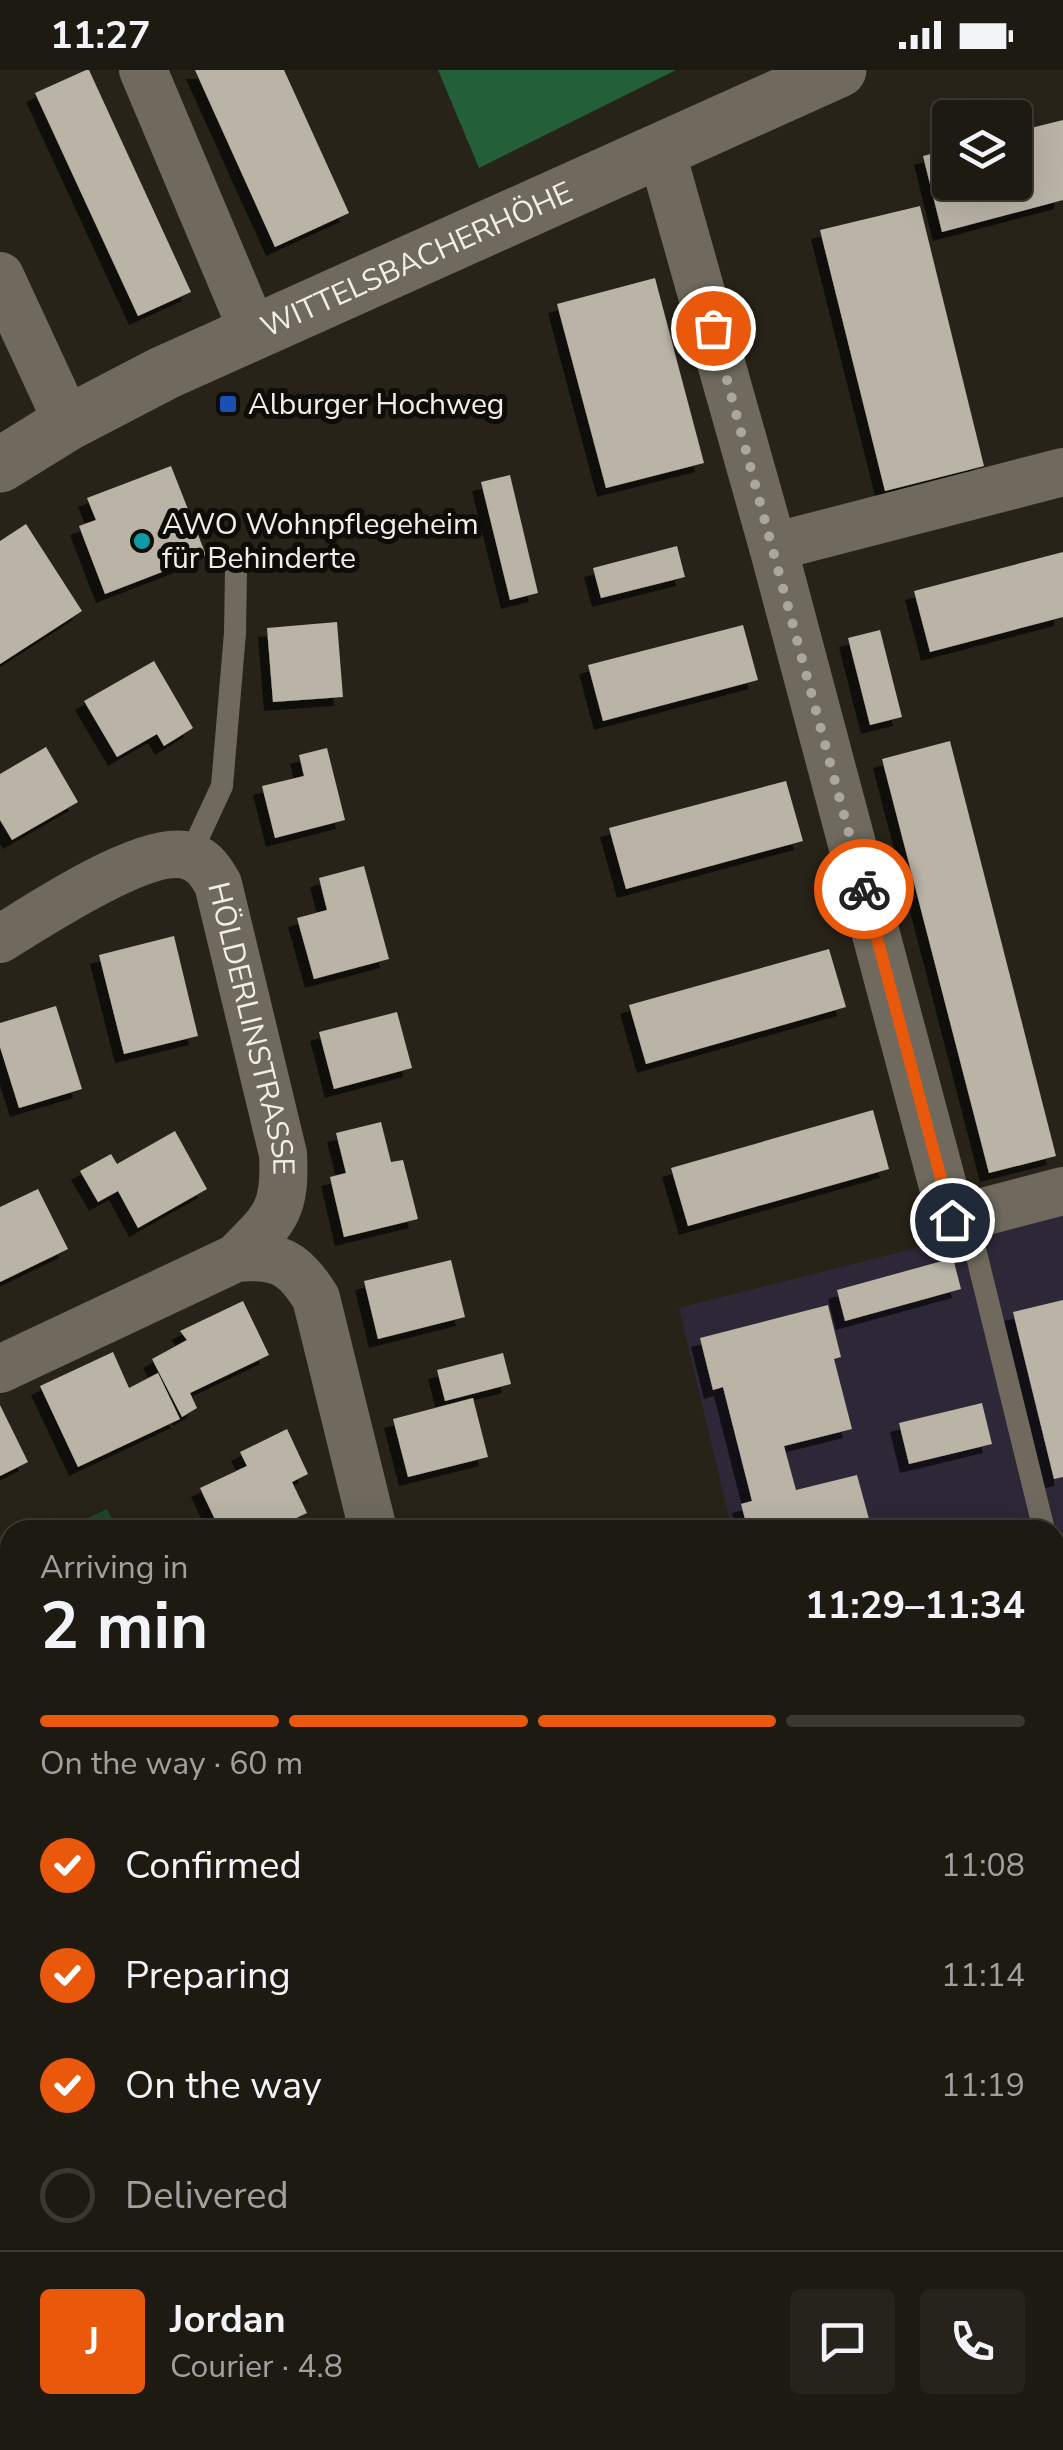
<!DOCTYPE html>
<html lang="en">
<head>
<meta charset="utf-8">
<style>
  :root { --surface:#1d1a12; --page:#25231b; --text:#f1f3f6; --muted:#a0a19f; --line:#3b3832; --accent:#ea580c }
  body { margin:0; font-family:"Nunito Sans",sans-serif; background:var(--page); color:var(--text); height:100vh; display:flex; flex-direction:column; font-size:38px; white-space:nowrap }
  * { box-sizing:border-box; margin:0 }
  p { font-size:32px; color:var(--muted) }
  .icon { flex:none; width:55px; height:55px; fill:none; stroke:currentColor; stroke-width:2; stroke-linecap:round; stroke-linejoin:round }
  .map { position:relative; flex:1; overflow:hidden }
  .details { position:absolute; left:0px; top:1450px; width:1065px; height:930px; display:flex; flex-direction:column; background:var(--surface); border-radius:30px 30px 0 0; box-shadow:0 10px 40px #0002,0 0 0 2px var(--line) }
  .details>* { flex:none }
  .controls { position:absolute; left:932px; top:30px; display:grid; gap:20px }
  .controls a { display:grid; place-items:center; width:100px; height:100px; border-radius:10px; background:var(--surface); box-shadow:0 10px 40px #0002,0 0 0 2px var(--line); font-size:50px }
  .pin { position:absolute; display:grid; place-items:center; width:85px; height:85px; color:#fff; margin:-42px; border:5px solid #fff; border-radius:50%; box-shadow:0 2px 10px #0007 }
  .courier { position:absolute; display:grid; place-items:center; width:100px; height:100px; margin:-50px; border:8px solid #ea580c; border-radius:50%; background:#fff; color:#222; box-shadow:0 2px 12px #0007 }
  .head em { font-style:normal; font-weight:700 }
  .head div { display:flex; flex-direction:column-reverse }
  .head { display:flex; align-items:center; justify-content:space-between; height:170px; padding:0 40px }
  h1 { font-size:65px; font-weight:700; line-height:75px }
  .bar { display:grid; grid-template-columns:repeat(4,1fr); gap:15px 10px; align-content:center; height:120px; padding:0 40px }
  .bar i { height:12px; border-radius:8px; background:var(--line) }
  .bar .current { background:var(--accent) }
  .bar p { grid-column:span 4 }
  .line { display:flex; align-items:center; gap:25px; padding:0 40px; border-top:2px solid var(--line) }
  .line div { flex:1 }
  .round { display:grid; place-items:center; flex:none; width:105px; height:105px; border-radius:10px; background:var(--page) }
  ol { padding:0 40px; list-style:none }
  li { display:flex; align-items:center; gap:30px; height:110px }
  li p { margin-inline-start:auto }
  li .icon { padding:10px; border-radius:50%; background:var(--accent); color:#fff; stroke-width:4 }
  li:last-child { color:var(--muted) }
  li i { width:55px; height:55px; border:5px solid var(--line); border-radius:50% }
  .status { display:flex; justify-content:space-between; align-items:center; height:70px; padding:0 50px; background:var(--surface); direction:ltr }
  .status svg { height:28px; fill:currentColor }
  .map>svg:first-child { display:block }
  .industrial { fill:#2d2737 }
  .green { fill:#19492a }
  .forest { fill:#235f38 }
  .building { fill:#b9b4a6; filter:url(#shadow) }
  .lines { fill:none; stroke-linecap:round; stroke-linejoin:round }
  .service { stroke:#6f6a5d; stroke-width:22 }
  .minor { stroke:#6f6a5d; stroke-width:48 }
  .tertiary { stroke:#6f6a5d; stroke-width:55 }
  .done { stroke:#aaa79f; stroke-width:10; stroke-dasharray:0 18 }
  .route { stroke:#ea580c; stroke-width:12 }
  .transit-dot { fill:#1a4fb4; stroke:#0e0c08; stroke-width:4 }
  .culture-dot { fill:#0f9aa8; stroke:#0e0c08; stroke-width:4 }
  .labels { text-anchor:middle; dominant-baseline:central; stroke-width:10; stroke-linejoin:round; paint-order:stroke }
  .street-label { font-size:30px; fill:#f1eee7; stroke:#0e0c08 }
  .poi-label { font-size:30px; fill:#f1eee7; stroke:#0e0c08; text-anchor:start }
</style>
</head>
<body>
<div class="status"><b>11:27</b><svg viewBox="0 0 49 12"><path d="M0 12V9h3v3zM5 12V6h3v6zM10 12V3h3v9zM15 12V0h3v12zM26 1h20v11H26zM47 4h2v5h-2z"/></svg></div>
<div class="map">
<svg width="1063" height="2380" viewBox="0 0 1063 2380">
  <defs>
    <filter id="shadow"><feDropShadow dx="-9" dy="9" stdDeviation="0" flood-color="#0009"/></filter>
  </defs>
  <rect width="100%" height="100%" fill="#272318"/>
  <!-- industrial -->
  <path class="industrial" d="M1063,1141V1875L1055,1877V1460H732L679,1238Z"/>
  <!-- green -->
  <path class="green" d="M107,1439L117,1460H63Z
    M1055,2313L1063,2318V2380H552L573,2370H1055Z"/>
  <!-- forest -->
  <path class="forest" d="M438,0H676L479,98Z"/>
  <!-- building -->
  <path class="building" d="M86,0H89L191,222L138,246L35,23Z
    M195,0H284L349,143L275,177Z
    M1063,50V130L942,162L923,86L950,79V112H1015V62Z
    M920,136L984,396L885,421L820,160Z
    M655,208L704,393L606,418L557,234Z
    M171,396L206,485L105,524L79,456L96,450L87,428Z
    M510,405L538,523L510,530L481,412Z
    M26,454L82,541L0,594V471Z
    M677,476L685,507L601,528L593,498Z
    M1063,482V547L930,582L914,521Z
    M337,552L343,627L273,632L267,558Z
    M743,555L758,610L603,651L588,595Z
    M880,560L902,647L870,655L848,568Z
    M154,591L193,658L164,676L157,664L117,687L84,631Z
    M950,671L1056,1086L989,1103L882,689Z
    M46,677L78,732L12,770L0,750V704Z
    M327,678L345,750L275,768L262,716L304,706L299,685Z
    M786,711L803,771L626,819L609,758Z
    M364,796L389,889L314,909L297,848L327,840L319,808Z
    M174,866L198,966L124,984L99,885Z
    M829,879L846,937L646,994L629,935Z
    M56,936L82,1019L19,1038L0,977V953Z
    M397,942L412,998L334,1019L319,962Z
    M873,1040L889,1099L688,1156L671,1098Z
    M381,1052L391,1092L403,1090L418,1149L344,1167L330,1107L346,1103L336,1063Z
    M175,1061L207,1119L138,1158L118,1121L98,1132L80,1101L111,1084L117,1094Z
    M38,1119L68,1179L0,1212V1137Z
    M953,1188L961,1219L845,1251L837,1220Z
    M451,1190L465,1247L378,1269L364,1211Z
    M1063,1230V1407L1054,1409L1013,1242Z
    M243,1231L269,1285L190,1323L197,1338L182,1347L152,1289L187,1270L180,1261Z
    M828,1235L841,1287L834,1289L852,1359L784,1376L796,1420L857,1405L872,1460H748L741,1434L752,1431L723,1317L713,1320L700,1268Z
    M113,1282L129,1318L158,1303L180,1349L78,1397L40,1316Z
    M503,1283L511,1314L445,1331L437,1300Z
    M473,1328L488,1387L408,1407L393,1349Z
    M982,1333L992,1374L909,1394L899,1353Z
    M0,1335L28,1392L0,1406Z
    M287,1359L308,1404L292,1412L307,1443L271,1460H220L200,1418L247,1396L240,1382Z
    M1055,1604L1063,1632V1697L1055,1699Z
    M1063,1742V1827L1055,1829V1744Z
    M10,1761V1825L0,1802V1766Z
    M0,1934L10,1957V1982L0,1986Z
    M10,2020V2124L0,2129V2024Z
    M10,2163V2209L0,2187V2167Z
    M266,2370H325L304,2380H271Z"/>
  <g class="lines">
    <!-- service -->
    <path class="service" d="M190,785L222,716L235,563L236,500
      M967,1146L1044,1460
      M1055,1505L1063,1538
      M0,1863L10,1886"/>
    <!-- minor -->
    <g class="minor">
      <path d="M143,0L253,261"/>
      <path d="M661,80L773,477L952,1150L1063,1121"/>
      <path d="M0,206L68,353"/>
      <path d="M773,477L1063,402"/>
      <path id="s1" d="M0,869C38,846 150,770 192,787C205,792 211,802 218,814L283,1084C286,1141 275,1149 236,1188"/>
      <path d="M0,1299L236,1188C277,1184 294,1192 316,1228L373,1460"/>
      <path d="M1055,2238L1063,2245"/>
    </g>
    <!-- tertiary -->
    <path class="tertiary" id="s2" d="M0,395L68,353L164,303L839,0"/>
  </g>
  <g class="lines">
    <!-- done -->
    <path class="done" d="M713,258L864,819"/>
    <!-- route -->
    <path class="route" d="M864,819L952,1150"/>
  </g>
  <!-- markers -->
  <rect class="transit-dot" x="218" y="324" width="20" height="20" rx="5"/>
  <circle class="culture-dot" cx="142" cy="471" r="10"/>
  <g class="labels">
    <!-- street labels -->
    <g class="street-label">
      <text stroke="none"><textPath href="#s2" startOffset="465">WITTELSBACHERHÖHE</textPath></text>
      <text stroke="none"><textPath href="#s1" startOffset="400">HÖLDERLINSTRASSE</textPath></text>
    </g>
    <!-- poi labels -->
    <g class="poi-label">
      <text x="248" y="334">Alburger Hochweg</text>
      <text x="162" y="454">AWO Wohnpflegeheim<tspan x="162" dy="34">für Behinderte</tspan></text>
    </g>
  </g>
</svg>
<div class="controls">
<a><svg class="icon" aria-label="layers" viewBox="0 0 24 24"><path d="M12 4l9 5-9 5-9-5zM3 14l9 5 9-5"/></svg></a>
</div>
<div class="pin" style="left:713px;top:258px;background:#ea580c"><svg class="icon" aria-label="bag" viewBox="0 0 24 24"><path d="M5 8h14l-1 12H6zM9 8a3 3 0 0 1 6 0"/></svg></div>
<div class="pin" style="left:952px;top:1150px;background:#1f2937"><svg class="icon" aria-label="home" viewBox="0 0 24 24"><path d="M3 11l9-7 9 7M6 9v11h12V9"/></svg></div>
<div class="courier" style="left:864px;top:819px"><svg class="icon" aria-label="bike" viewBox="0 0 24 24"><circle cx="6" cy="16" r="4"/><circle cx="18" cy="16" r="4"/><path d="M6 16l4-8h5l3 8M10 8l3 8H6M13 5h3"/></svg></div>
<section class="details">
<div class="head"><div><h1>2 min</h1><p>Arriving in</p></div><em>11:29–11:34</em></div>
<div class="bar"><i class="current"></i><i class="current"></i><i class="current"></i><i></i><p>On the way · 60 m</p></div>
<ol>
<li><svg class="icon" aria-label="check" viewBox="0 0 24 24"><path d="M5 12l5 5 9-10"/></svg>Confirmed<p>11:08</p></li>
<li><svg class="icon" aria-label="check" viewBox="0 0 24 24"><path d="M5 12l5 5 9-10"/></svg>Preparing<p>11:14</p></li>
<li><svg class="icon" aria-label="check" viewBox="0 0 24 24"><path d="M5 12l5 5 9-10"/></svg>On the way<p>11:19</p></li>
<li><i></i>Delivered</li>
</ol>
<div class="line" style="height:180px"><b class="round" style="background:var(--accent);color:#fff">J</b><div><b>Jordan</b><p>Courier · 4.8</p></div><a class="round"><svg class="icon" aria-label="chat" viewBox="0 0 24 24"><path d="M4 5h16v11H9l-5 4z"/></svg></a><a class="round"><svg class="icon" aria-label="phone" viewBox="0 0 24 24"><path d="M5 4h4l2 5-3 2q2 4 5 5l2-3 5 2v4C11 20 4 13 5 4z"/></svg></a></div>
</section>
</div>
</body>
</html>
